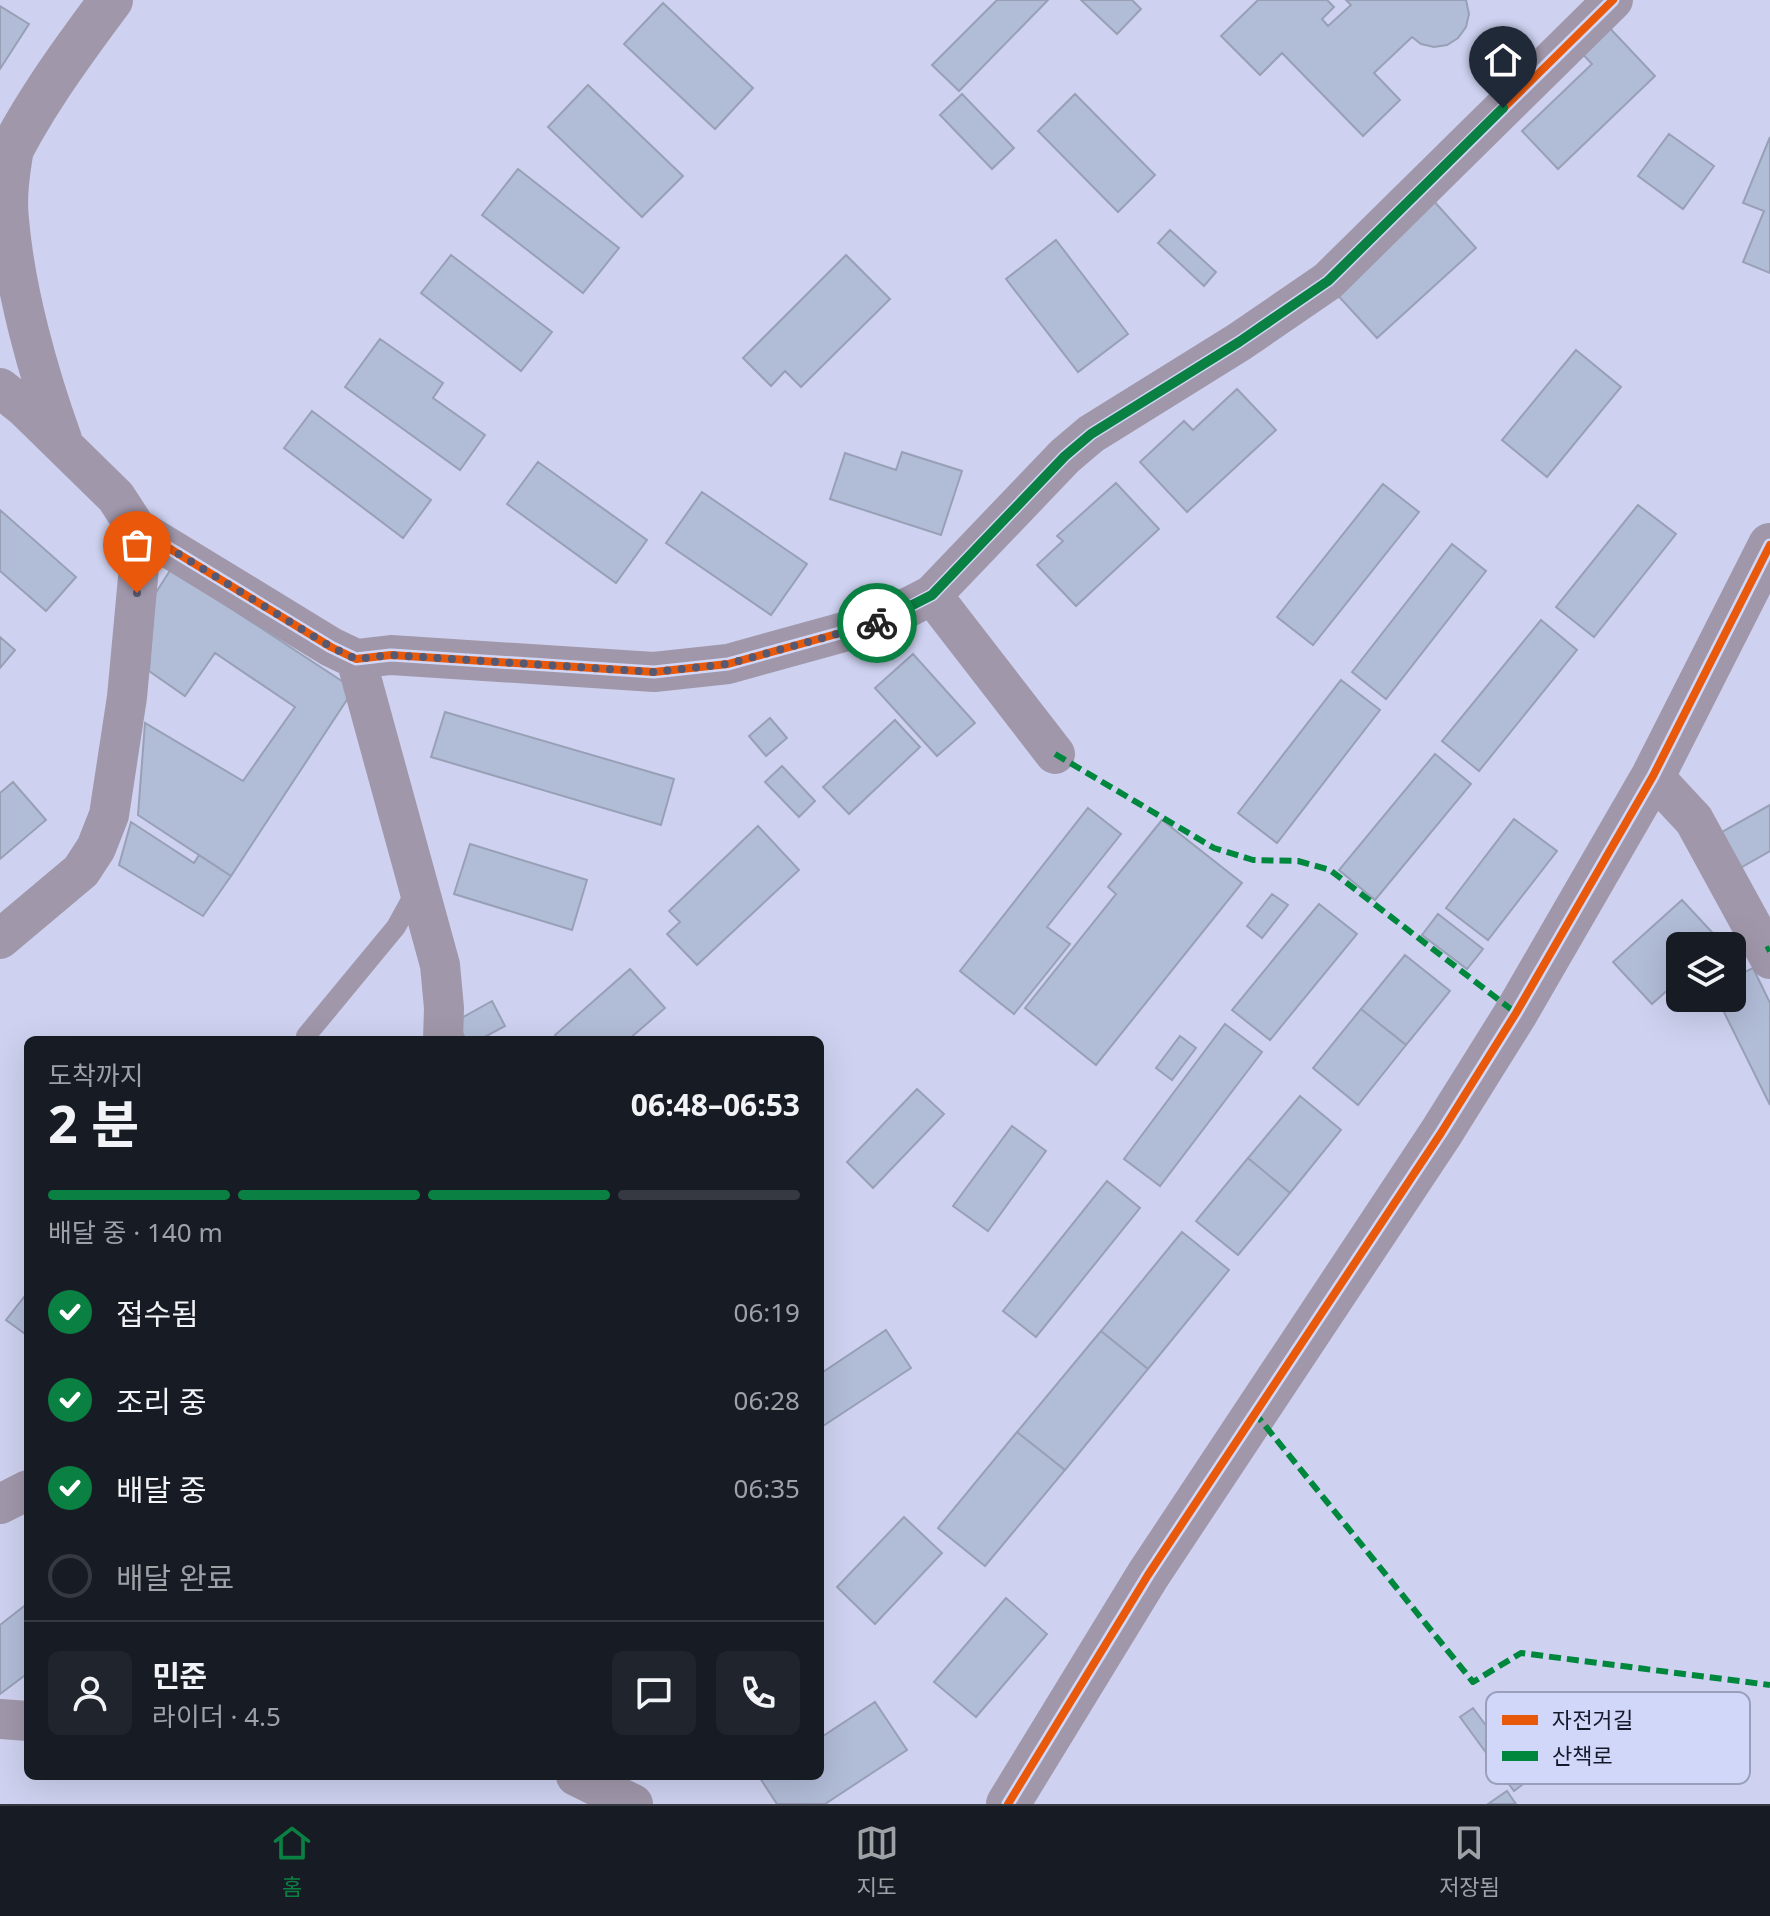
<!DOCTYPE html>
<html lang="ko">
<head>
<meta charset="utf-8">
<style>
  :root { --surface:#171b24; --page:#20242c; --text:#f1f3f6; --muted:#9ea1a6; --line:#363941; --accent:#0b8043 }
  body { margin:0; font-family:"Noto Sans","Noto Sans KR",sans-serif; background:var(--page); color:var(--text); height:100vh; display:flex; flex-direction:column; font-size:30px; white-space:nowrap }
  * { box-sizing:border-box; margin:0 }
  p { font-size:26px; color:var(--muted) }
  .icon { flex:none; width:44px; height:44px; fill:none; stroke:currentColor; stroke-width:2; stroke-linecap:round; stroke-linejoin:round }
  .map { position:relative; flex:1; overflow:hidden }
  .sheet { position:absolute; left:24px; top:1036px; width:800px; height:744px; display:flex; flex-direction:column; background:var(--surface); border-radius:12px; box-shadow:0 8px 32px #0002 }
  .sheet>* { flex:none }
  .tools { position:absolute; left:1666px; top:932px; display:grid; gap:16px }
  .tools a { display:grid; place-items:center; width:80px; height:80px; border-radius:12px; background:var(--surface); box-shadow:0 8px 32px #0002; font-size:40px }
  .pin { position:absolute; display:grid; place-items:center; width:68px; height:68px; color:#fff; margin:-82px -34px; border-radius:50% 50% 50% 0; rotate:-45deg; box-shadow:0 0 8px #0007 }
  .pin .icon { rotate:45deg }
  .courier { position:absolute; display:grid; place-items:center; width:80px; height:80px; margin:-40px; border:6px solid #0b8043; border-radius:50%; background:#fff; color:#222; box-shadow:0 2px 10px #0007 }
  .overview em { font-style:normal; font-weight:700 }
  .overview div { display:flex; flex-direction:column-reverse }
  .overview { display:flex; align-items:center; justify-content:space-between; height:136px; padding:0 24px }
  h1 { font-size:52px; font-weight:700; line-height:60px }
  .bar { display:grid; grid-template-columns:repeat(4,1fr); gap:12px 8px; align-content:center; height:96px; padding:0 24px }
  .bar i { height:10px; border-radius:6px; background:var(--line) }
  .bar .on { background:var(--accent) }
  .bar p { grid-column:span 4 }
  .line { display:flex; align-items:center; gap:20px; padding:0 24px; border-top:2px solid var(--line) }
  .line div { flex:1 }
  .round { display:grid; place-items:center; flex:none; width:84px; height:84px; border-radius:12px; background:var(--page) }
  ol { padding:0 24px; list-style:none }
  li { display:flex; align-items:center; gap:24px; height:88px }
  li p { margin-inline-start:auto }
  li .icon { padding:8px; border-radius:50%; background:var(--accent); color:#fff; stroke-width:4 }
  li:last-child { color:var(--muted) }
  li i { width:44px; height:44px; border:4px solid var(--line); border-radius:50% }
  .tabs { display:flex; justify-content:space-around; align-items:center; height:112px; border-top:2px solid var(--line); background:var(--surface); font-size:22px; color:var(--muted) }
  .tabs a { display:grid; justify-items:center; gap:4px }
  .tabs .on { color:var(--accent) }
  .map>svg:first-child { display:block }
  .building { fill:#b1bcd7; stroke:#98a0b6; stroke-width:2 }
  .lines { fill:none; stroke-linecap:round; stroke-linejoin:round }
  .service { stroke:#a097aa; stroke-width:20 }
  .minor { stroke:#a097aa; stroke-width:40 }
  .tertiary { stroke:#a097aa; stroke-width:44 }
  .quiet { stroke:#00873e; stroke-width:6; stroke-dasharray:12 6; stroke-linecap:butt }
  .cycleway-casing { stroke:#d1d7f8; stroke-width:13 }
  .cycleway { stroke:#e8590c; stroke-width:8 }
  .done { stroke:#565971; stroke-width:8; stroke-dasharray:0 14.4 }
  .route { stroke:#0b8043; stroke-width:10 }
  .key { fill:#d1d7f8; stroke:#999ebb; stroke-width:2 }
  .key-label { font-size:22px; fill:#16182c }
</style>
</head>
<body>
<div class="map">
<svg width="1770" height="1804" viewBox="0 0 1770 1804">
  <rect width="100%" height="100%" fill="#ced2f0"/>
  <!-- building -->
  <path class="building" d="M997,0H1048L959,91L932,65Z
    M1081,0H1132L1141,9L1117,34Z
    M1258,0H1327L1334,7L1322,19L1328,26L1351,5L1346,0H1466L1469,14L1466,27L1458,38L1447,45L1434,47L1421,44L1412,37L1374,73L1400,100L1363,136L1282,53L1260,75L1221,36Z
    M663,3L753,88L715,129L624,44Z
    M0,6L29,24L0,69Z
    M1604,22L1655,76L1558,169L1522,131L1592,64L1577,48Z
    M588,85L683,176L642,217L548,127Z
    M962,94L1014,148L992,169L940,115Z
    M1075,94L1155,175L1118,212L1038,131Z
    M1669,134L1714,166L1683,209L1638,176Z
    M1770,137V273L1743,262L1764,211L1743,203Z
    M518,169L619,248L583,293L482,215Z
    M1432,199L1476,248L1377,338L1332,289Z
    M1170,230L1216,272L1204,286L1158,243Z
    M1056,240L1128,334L1078,372L1006,279Z
    M451,255L552,332L521,371L421,293Z
    M846,255L890,299L801,387L785,371L771,386L743,358Z
    M380,339L443,383L433,398L485,435L460,470L345,387Z
    M1576,350L1621,387L1547,477L1502,440Z
    M1237,389L1276,430L1187,512L1140,462L1184,421L1193,430Z
    M312,411L431,500L403,538L284,448Z
    M902,452L962,471L941,535L830,499L845,453L896,470Z
    M538,462L647,540L616,583L507,504Z
    M1116,483L1159,529L1076,606L1037,565L1063,541L1057,536Z
    M1383,484L1419,512L1313,645L1277,617Z
    M702,492L807,564L771,615L666,543Z
    M1638,505L1676,534L1594,637L1556,607Z
    M0,510L76,577L46,611L0,571Z
    M1452,544L1486,571L1386,699L1352,672Z
    M171,569L354,689L231,876L138,815L145,723L243,781L295,707L215,653L185,696L149,671L155,594Z
    M1541,620L1577,650L1479,771L1442,741Z
    M0,637L15,650L0,668Z
    M913,654L975,723L937,756L875,688Z
    M1341,680L1380,710L1277,843L1238,813Z
    M445,712L674,779L661,825L431,757Z
    M770,718L787,738L766,756L749,736Z
    M895,720L920,747L849,814L823,787Z
    M1435,754L1471,784L1375,900L1339,870Z
    M782,766L815,801L799,817L765,782Z
    M13,782L46,820L0,859V793Z
    M1770,805V851L1735,871L1715,836Z
    M1088,808L1121,834L1047,927L1070,944L1014,1014L960,971Z
    M1514,819L1557,851L1488,940L1446,908Z
    M1162,820L1242,883L1096,1065L1025,1008L1116,894L1108,887Z
    M131,822L194,863L199,855L231,876L203,916L119,865Z
    M758,826L799,870L697,965L667,934L680,922L669,911Z
    M470,844L587,880L572,930L454,894Z
    M1272,894L1288,905L1262,938L1247,926Z
    M1682,900L1721,942L1716,946H1680V979L1652,1004L1613,962Z
    M1319,904L1357,934L1270,1040L1232,1010Z
    M1438,914L1483,949L1467,969L1422,935Z
    M1405,955L1450,991L1406,1045L1361,1009Z
    M1753,968L1770,1003V1105L1717,998H1732V978Z
    M630,969L665,1008L628,1040H559L555,1035Z
    M492,1001L505,1026L479,1040H466L456,1021Z
    M1361,1009L1406,1045L1358,1105L1313,1068Z
    M1225,1024L1262,1052L1160,1186L1124,1159Z
    M1180,1036L1196,1048L1172,1080L1156,1068Z
    M917,1089L944,1114L873,1188L847,1162Z
    M1300,1096L1341,1130L1290,1193L1248,1158Z
    M1012,1126L1046,1151L988,1231L953,1206Z
    M1248,1158L1290,1193L1238,1255L1196,1221Z
    M1107,1181L1140,1208L1036,1337L1003,1311Z
    M1182,1232L1229,1270L1148,1369L1101,1331Z
    M28,1292V1336L6,1320Z
    M886,1330L911,1368L820,1428V1374Z
    M1101,1331L1148,1369L1065,1470L1017,1432Z
    M1017,1432L1065,1470L985,1566L938,1528Z
    M904,1517L942,1553L875,1624L837,1587Z
    M1006,1598L1047,1634L976,1717L934,1682Z
    M28,1603V1673L0,1694V1625Z
    M875,1702L907,1750L825,1804H777L760,1778L820,1776V1738Z
    M1473,1708L1527,1781L1514,1791L1460,1717Z
    M1507,1791L1516,1804H1488Z"/>
  <g class="lines">
    <!-- service -->
    <path class="service" d="M306,1036L396,927L417,889"/>
    <!-- minor -->
    <path class="minor" d="M15,141C11,167 6,193 9,220C15,290 38,373 62,439
      M0,388L24,407L116,497L136,528L139,567L127,697L109,815L96,848L81,871L0,939
      M136,528L331,647L356,659L391,655L654,672L728,664L880,622L932,595L1065,456L1091,434L1239,342L1328,281L1613,0
      M932,595L1055,754
      M356,659L440,965L444,1008L443,1040
      M1653,776L1694,820L1770,959
      M0,1504L28,1490
      M0,1719L28,1721
      M576,1776L633,1804"/>
    <!-- tertiary -->
    <path class="tertiary" d="M0,173C29,111 70,55 111,0
      M1008,1804L1148,1575L1441,1133L1516,1013L1653,776L1770,545"/>
    <!-- quiet -->
    <path class="quiet" d="M1055,754L1214,848L1253,860L1298,861L1330,870L1516,1013
      M1766,950L1770,948
      M1254,1412L1473,1682L1521,1653L1770,1685"/>
    <!-- cycleway casing -->
    <g class="cycleway-casing">
      <path id="cycleway" d="M136,528L331,647L356,659L391,655L654,672L728,664L880,622L932,595L1065,456L1091,434L1239,342L1328,281L1613,0
        M1008,1804L1148,1575L1441,1133L1516,1013L1653,776L1770,545"/>
    </g>
    <!-- cycleway -->
    <use href="#cycleway" class="cycleway"/>
  </g>
  <g class="lines">
    <!-- done -->
    <path class="done" d="M137,593L139,567L136,528L331,647L356,659L391,655L654,672L728,664L877,623"/>
    <!-- route -->
    <path class="route" d="M877,623L932,595L1065,456L1091,434L1239,342L1328,281L1503,108"/>
  </g>
  <!-- legend -->
  <rect x="1486" y="1692" width="264" height="92" rx="12" class="key"/>
  <rect x="1502" y="1715" width="36" height="10" fill="#e8590c"/>
  <rect x="1502" y="1751" width="36" height="10" fill="#00873e"/>
  <g class="key-label">
    <text x="1552" y="1728">자전거길</text>
    <text x="1552" y="1764">산책로</text>
  </g>
</svg>
<div class="tools">
<a><svg class="icon" aria-label="layers" viewBox="0 0 24 24"><path d="M12 4l9 5-9 5-9-5zM3 14l9 5 9-5"/></svg></a>
</div>
<div class="pin" style="left:137px;top:593px;background:#ea580c"><svg class="icon" aria-label="bag" viewBox="0 0 24 24"><path d="M5 8h14l-1 12H6zM9 8a3 3 0 0 1 6 0"/></svg></div>
<div class="pin" style="left:1503px;top:108px;background:#1f2937"><svg class="icon" aria-label="home" viewBox="0 0 24 24"><path d="M3 11l9-7 9 7M6 9v11h12V9"/></svg></div>
<div class="courier" style="left:877px;top:623px"><svg class="icon" aria-label="bike" viewBox="0 0 24 24"><circle cx="6" cy="16" r="4"/><circle cx="18" cy="16" r="4"/><path d="M6 16l4-8h5l3 8M10 8l3 8H6M13 5h3"/></svg></div>
<section class="sheet">
<div class="overview"><div><h1>2 분</h1><p>도착까지</p></div><em>06:48–06:53</em></div>
<div class="bar"><i class="on"></i><i class="on"></i><i class="on"></i><i></i><p>배달 중 · 140 m</p></div>
<ol>
<li><svg class="icon" aria-label="check" viewBox="0 0 24 24"><path d="M5 12l5 5 9-10"/></svg>접수됨<p>06:19</p></li>
<li><svg class="icon" aria-label="check" viewBox="0 0 24 24"><path d="M5 12l5 5 9-10"/></svg>조리 중<p>06:28</p></li>
<li><svg class="icon" aria-label="check" viewBox="0 0 24 24"><path d="M5 12l5 5 9-10"/></svg>배달 중<p>06:35</p></li>
<li><i></i>배달 완료</li>
</ol>
<div class="line" style="height:144px"><a class="round"><svg class="icon" aria-label="person" viewBox="0 0 24 24"><circle cx="12" cy="8" r="4"/><path d="M4 21q1-7 8-7t8 7"/></svg></a><div><b>민준</b><p>라이더 · 4.5</p></div><a class="round"><svg class="icon" aria-label="chat" viewBox="0 0 24 24"><path d="M4 5h16v11H9l-5 4z"/></svg></a><a class="round"><svg class="icon" aria-label="phone" viewBox="0 0 24 24"><path d="M5 4h4l2 5-3 2q2 4 5 5l2-3 5 2v4C11 20 4 13 5 4z"/></svg></a></div>
</section>
</div>
<nav class="tabs">
<a class="on"><svg class="icon" aria-label="home" viewBox="0 0 24 24"><path d="M3 11l9-7 9 7M6 9v11h12V9"/></svg>홈</a>
<a><svg class="icon" aria-label="map" viewBox="0 0 24 24"><path d="M3 6l6-2 6 2 6-2v14l-6 2-6-2-6 2zM9 4v14M15 6v14"/></svg>지도</a>
<a><svg class="icon" aria-label="saved" viewBox="0 0 24 24"><path d="M7 4h10v16l-5-4-5 4z"/></svg>저장됨</a>
</nav>
</body>
</html>
